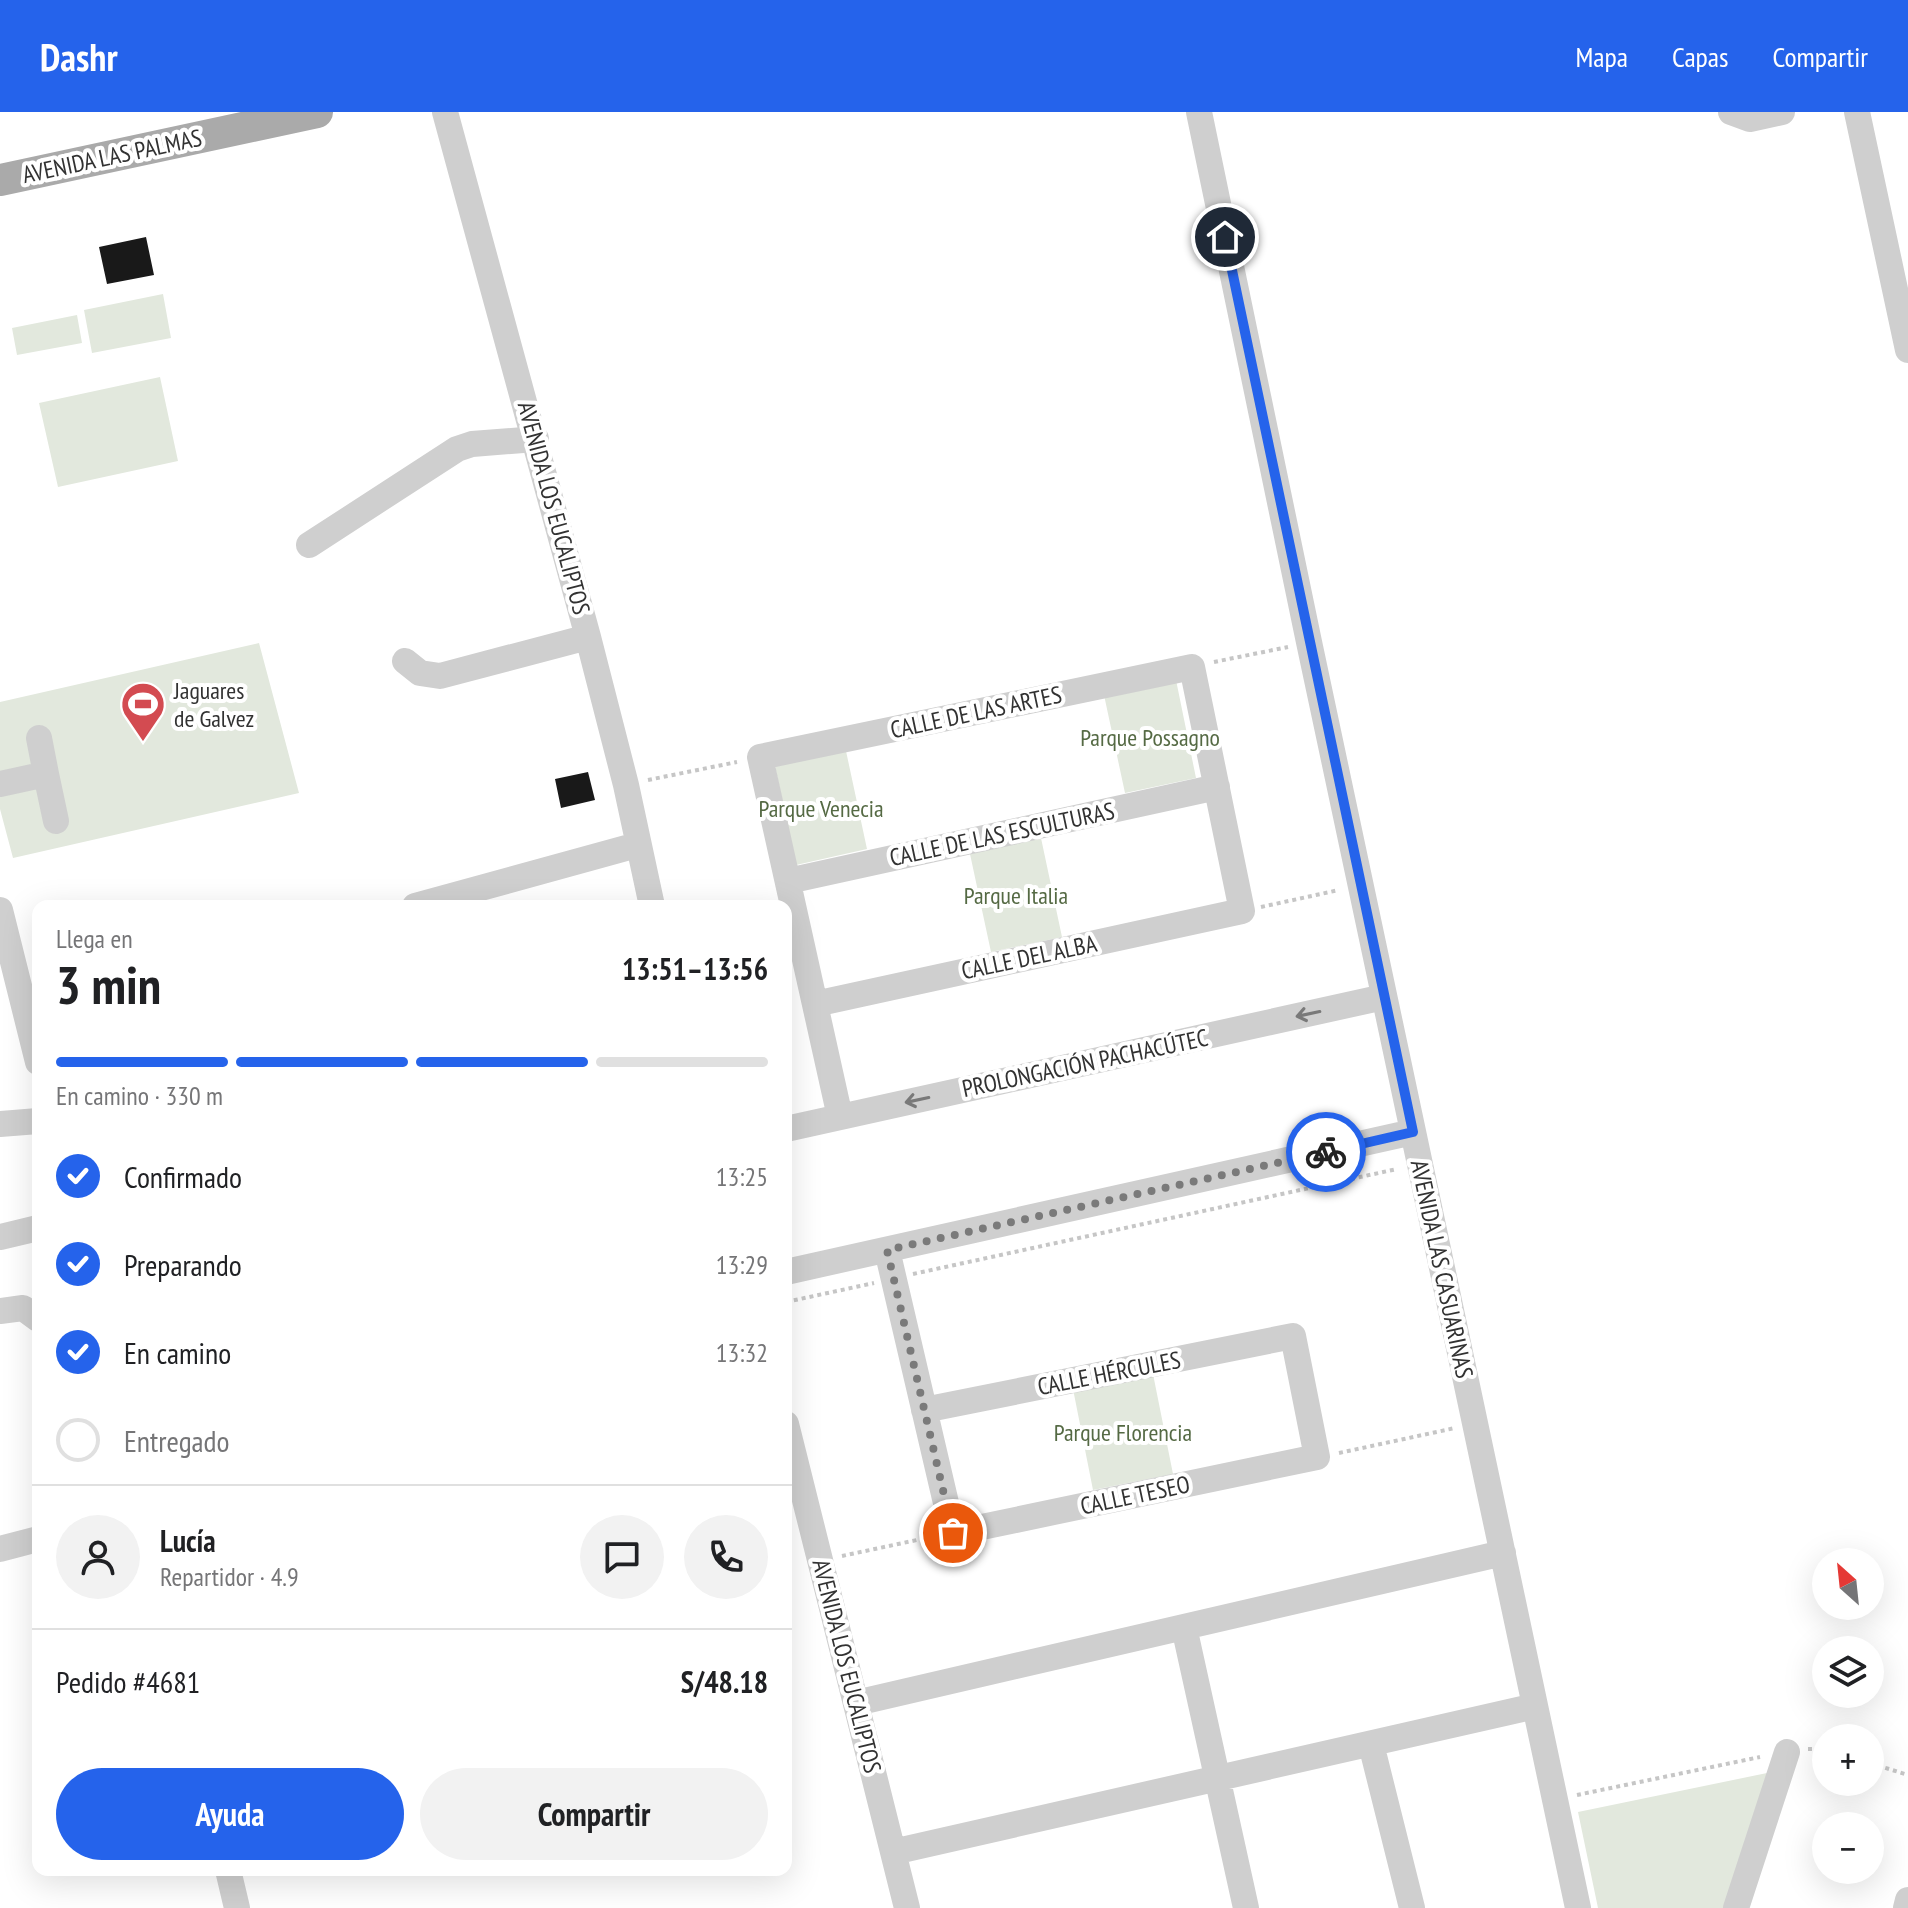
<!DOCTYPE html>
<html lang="es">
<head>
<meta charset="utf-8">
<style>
  :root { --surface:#fff; --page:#f2f2f2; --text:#202124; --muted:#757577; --line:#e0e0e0; --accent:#2563eb }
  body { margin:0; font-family:"PT Sans Narrow",sans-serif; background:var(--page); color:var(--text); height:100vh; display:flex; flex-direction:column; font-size:30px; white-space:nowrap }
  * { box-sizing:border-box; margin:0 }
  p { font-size:26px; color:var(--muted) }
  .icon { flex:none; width:44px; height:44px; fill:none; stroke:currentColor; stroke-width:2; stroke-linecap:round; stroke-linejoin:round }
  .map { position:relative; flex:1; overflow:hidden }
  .drawer { position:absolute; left:32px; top:788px; width:760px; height:976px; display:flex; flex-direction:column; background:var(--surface); border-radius:16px; box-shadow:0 8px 32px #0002 }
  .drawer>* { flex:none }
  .needle { width:52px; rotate:333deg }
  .controls { position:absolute; left:1812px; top:1436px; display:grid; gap:16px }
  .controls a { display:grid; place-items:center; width:72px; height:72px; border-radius:50%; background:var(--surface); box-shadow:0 8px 32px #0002; font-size:40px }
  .pin { position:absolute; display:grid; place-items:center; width:68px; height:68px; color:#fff; margin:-34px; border:4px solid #fff; border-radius:50%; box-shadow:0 2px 8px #0007 }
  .courier { position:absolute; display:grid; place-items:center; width:80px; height:80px; margin:-40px; border:6px solid #2563eb; border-radius:50%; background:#fff; color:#222; box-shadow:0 2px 10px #0007 }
  .head em { font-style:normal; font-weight:700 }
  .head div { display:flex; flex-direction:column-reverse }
  .head { display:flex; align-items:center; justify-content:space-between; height:136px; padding:0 24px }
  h1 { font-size:52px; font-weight:700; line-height:60px }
  .bar { display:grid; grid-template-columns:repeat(4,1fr); gap:12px 8px; align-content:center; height:96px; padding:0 24px }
  .bar i { height:10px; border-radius:6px; background:var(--line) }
  .bar .current { background:var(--accent) }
  .bar p { grid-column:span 4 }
  .line { display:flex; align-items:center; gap:20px; padding:0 24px; border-top:2px solid var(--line) }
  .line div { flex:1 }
  .round { display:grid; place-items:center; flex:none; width:84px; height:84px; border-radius:42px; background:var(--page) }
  ol { padding:0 24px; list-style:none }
  li { display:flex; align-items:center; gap:24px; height:88px }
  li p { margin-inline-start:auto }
  li .icon { padding:8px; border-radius:50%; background:var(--accent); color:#fff; stroke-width:4 }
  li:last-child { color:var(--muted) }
  li i { width:44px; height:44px; border:4px solid var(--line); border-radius:50% }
  .primary-button { display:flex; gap:16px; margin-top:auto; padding:16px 24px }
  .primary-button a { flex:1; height:92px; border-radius:48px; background:var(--accent); color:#fff; font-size:32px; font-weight:700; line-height:92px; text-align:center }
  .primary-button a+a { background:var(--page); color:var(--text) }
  header { display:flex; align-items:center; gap:48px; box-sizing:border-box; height:112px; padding:0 40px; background:var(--accent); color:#fff }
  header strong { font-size:38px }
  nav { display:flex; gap:44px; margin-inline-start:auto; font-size:28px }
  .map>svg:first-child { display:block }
  .green { fill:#e2e8dd }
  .building { fill:#191919 }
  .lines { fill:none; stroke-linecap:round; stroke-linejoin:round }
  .path { stroke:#c6c6c6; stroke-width:4; stroke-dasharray:4 4; stroke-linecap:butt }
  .minor { stroke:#cfcfcf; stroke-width:26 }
  .major { stroke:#aaa; stroke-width:32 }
  .oneway { stroke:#797979 }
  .done { stroke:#7a7a7a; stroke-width:8; stroke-dasharray:0 14.4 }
  .route { stroke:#2563eb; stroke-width:10 }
  .labels { text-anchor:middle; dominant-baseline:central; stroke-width:8; stroke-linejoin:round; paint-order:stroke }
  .street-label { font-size:24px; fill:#323232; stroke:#fff }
  .poi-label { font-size:24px; fill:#323232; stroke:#fff; text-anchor:start }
  .park-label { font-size:24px; fill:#556a44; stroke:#fff }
</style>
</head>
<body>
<header>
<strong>Dashr</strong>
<nav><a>Mapa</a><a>Capas</a><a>Compartir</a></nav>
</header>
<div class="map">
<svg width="1908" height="1796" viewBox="0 0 1908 1796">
  <rect width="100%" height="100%" fill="#fff"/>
  <!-- green -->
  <path class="green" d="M163,182L171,226L92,241L84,198Z
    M77,203L82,231L17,243L12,216Z
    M160,265L178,349L58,375L39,291Z
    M259,531L299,681L13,746L0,697V590Z
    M1176,568L1196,666L1125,681L1104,583Z
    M846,639L867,737L796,753L775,654Z
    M1041,726L1062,825L991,840L970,742Z
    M1153,1262L1173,1362L1093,1378L1073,1277Z
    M1767,1661L1727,1796H1598L1578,1700Z"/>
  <!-- building -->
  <path class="building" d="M146,125L154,163L107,172L99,135Z
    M588,660L595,688L561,696L555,667Z"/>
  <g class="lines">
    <!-- path -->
    <path class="path" d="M1214,550L1288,535
      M648,668L737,650
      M1261,795L1339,778
      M913,1162L1397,1057
      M786,1190L874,1171
      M1339,1341L1455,1316
      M842,1444L931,1425
      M1808,1637H1826
      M1870,1651L1908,1663
      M1577,1683L1760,1645"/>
    <!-- minor -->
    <path class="minor" d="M445,0L588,525L626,673L652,794
      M1199,0L1309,530L1578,1796
      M1731,0L1750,7L1782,0
      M1857,0L1908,238
      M309,433L457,337L472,332L536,327
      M405,549L420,561L440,564L588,525
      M39,626L46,662
      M0,672L46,662L56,709
      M788,769L1217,675
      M415,794L637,733
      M0,798L38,950
      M815,892L1242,799L1192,555L760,645L840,1005
      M0,1012L38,1009
      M786,1017L1384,885
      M0,1125L38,1116
      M887,1138L953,1421L1317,1345L1293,1224L924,1298
      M786,1160L1413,1020
      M0,1199L23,1196L38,1207
      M786,1312L907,1796
      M0,1437L38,1427
      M1184,1515L1246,1796
      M856,1591L1503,1441
      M1371,1632L1412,1796
      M893,1740L1535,1594
      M228,1758L237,1796
      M1736,1796L1787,1640
      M1906,1796L1908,1788"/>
    <!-- major -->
    <path class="major" d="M0,68L317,0"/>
  </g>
  <!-- one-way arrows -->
  <defs><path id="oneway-shaft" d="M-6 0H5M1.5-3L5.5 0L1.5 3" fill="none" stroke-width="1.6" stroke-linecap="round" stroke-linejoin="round" transform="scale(2)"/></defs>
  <g class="oneway">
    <use href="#oneway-shaft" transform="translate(1308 902) rotate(168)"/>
    <use href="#oneway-shaft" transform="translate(917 988) rotate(168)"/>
  </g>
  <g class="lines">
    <!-- done -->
    <path class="done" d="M953,1421L887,1138L1326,1040"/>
    <!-- route -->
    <path class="route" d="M1225,125L1413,1020L1326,1040"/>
  </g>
  <!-- icons -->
  <defs>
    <g id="stadium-pin" transform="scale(2.3)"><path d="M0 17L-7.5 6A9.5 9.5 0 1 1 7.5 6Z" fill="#d34b51" stroke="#fff"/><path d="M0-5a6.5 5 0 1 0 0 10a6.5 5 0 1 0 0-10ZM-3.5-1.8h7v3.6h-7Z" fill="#fff"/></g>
  </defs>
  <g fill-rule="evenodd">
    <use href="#stadium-pin" x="143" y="592"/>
  </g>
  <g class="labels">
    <!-- street labels -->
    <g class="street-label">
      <text transform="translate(112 44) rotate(-12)">AVENIDA LAS PALMAS</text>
      <text transform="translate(554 396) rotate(75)">AVENIDA LOS EUCALIPTOS</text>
      <text transform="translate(976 600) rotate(-12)">CALLE DE LAS ARTES</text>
      <text transform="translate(1002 722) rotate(-12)">CALLE DE LAS ESCULTURAS</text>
      <text transform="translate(1029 845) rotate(-12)">CALLE DEL ALBA</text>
      <text transform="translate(1085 951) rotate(-12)">PROLONGACIÓN PACHACÚTEC</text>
      <text transform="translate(1442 1157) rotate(78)">AVENIDA LAS CASUARINAS</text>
      <text transform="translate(1109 1261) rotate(-11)">CALLE HÉRCULES</text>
      <text transform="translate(1135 1383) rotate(-12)">CALLE TESEO</text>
      <text transform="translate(847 1554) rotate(76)">AVENIDA LOS EUCALIPTOS</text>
    </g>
    <!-- poi labels -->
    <g class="poi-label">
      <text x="174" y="578">Jaguares<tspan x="174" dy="28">de Galvez</tspan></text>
    </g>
    <!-- park labels -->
    <g class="park-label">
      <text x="1150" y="625">Parque Possagno</text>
      <text x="821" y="696">Parque Venecia</text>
      <text x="1016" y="783">Parque Italia</text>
      <text x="1123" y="1320">Parque Florencia</text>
    </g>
  </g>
</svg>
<div class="controls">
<a><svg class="needle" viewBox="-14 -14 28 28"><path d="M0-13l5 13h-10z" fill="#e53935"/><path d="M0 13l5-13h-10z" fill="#757577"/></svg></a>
<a><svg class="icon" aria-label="layers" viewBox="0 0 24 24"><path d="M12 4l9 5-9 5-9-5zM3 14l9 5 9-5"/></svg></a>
<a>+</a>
<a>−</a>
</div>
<div class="pin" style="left:953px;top:1421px;background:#ea580c"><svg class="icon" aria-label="bag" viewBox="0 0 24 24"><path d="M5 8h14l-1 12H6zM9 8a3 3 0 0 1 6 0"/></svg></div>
<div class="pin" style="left:1225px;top:125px;background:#1f2937"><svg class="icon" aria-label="home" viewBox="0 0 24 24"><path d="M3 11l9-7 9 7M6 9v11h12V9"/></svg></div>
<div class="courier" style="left:1326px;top:1040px"><svg class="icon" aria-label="bike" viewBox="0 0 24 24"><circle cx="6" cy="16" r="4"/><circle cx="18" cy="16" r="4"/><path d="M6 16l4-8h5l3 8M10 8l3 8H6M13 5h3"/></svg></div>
<section class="drawer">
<div class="head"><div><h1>3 min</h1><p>Llega en</p></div><em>13:51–13:56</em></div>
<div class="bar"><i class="current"></i><i class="current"></i><i class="current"></i><i></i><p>En camino · 330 m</p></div>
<ol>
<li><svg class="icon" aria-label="check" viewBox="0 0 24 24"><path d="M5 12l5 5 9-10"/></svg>Confirmado<p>13:25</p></li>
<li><svg class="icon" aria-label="check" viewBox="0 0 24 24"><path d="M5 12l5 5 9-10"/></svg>Preparando<p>13:29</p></li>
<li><svg class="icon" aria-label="check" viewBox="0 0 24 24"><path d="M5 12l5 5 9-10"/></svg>En camino<p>13:32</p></li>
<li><i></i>Entregado</li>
</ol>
<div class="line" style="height:144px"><a class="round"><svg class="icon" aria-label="person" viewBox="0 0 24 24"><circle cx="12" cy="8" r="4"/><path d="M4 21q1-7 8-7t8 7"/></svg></a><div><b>Lucía</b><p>Repartidor · 4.9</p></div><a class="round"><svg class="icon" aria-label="chat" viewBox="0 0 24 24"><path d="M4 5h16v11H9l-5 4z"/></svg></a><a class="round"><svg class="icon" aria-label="phone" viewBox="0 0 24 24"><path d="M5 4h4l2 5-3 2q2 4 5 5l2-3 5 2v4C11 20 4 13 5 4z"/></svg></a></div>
<div class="line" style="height:104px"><div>Pedido #4681</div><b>S/48.18</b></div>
<div class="primary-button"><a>Ayuda</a><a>Compartir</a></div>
</section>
</div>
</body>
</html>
